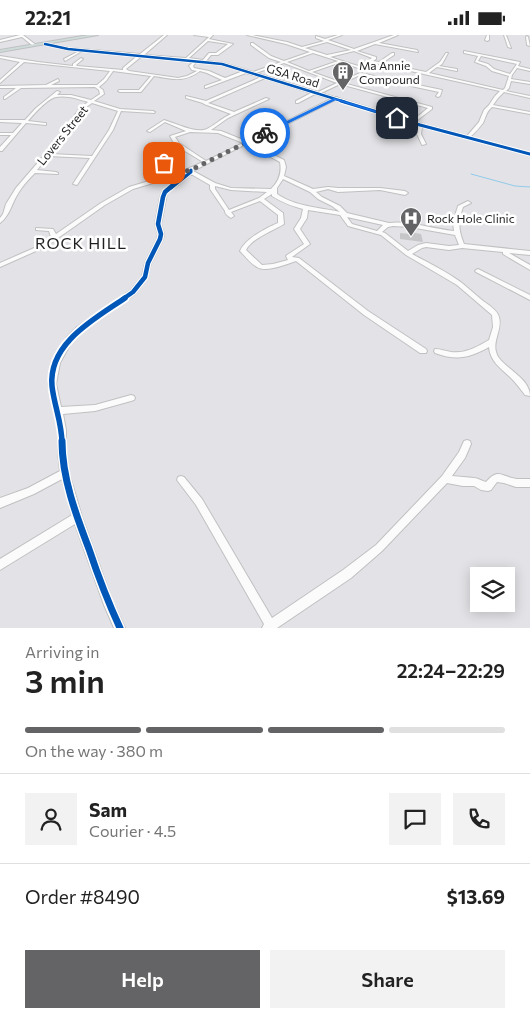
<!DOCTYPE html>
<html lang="en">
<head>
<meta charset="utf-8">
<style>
  :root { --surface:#fff; --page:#f2f2f2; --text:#222; --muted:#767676; --line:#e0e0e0; --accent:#646467 }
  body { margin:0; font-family:Commissioner,sans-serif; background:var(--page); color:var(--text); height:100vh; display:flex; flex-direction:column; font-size:19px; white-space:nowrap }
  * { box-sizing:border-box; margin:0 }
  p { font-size:16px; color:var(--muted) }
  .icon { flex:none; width:28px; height:28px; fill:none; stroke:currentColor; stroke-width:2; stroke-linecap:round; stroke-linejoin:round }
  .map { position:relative; height:593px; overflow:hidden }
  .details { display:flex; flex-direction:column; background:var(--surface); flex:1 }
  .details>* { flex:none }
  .fabs { position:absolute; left:470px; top:532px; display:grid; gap:10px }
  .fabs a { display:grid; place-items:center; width:45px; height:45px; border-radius:0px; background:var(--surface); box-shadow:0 2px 12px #0003; font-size:25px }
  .pin { position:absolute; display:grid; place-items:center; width:42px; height:42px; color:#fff; margin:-21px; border-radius:10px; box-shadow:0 2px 8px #0006 }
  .courier { position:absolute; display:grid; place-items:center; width:50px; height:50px; margin:-25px; border:4px solid #1a73e8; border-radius:50%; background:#fff; color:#222; box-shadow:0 1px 6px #0007 }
  .headline em { font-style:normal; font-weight:600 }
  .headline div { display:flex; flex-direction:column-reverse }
  .headline { display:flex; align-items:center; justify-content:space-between; height:85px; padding:0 25px }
  h1 { font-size:32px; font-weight:600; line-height:38px }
  .bar { display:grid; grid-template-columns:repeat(4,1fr); gap:8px 5px; align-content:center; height:60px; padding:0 25px }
  .bar i { height:6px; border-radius:4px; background:var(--line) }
  .bar .on { background:var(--accent) }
  .bar p { grid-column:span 4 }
  .line { display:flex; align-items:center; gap:12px; padding:0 25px; border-top:1px solid var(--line) }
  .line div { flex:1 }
  .round { display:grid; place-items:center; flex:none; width:52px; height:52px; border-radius:0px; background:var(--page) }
  .action { display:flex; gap:10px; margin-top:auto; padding:10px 25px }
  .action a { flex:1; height:58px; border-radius:0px; background:var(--accent); color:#fff; font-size:20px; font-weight:600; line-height:58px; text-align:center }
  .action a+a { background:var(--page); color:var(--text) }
  .status { display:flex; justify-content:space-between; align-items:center; height:35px; padding:0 25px; background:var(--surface); direction:ltr }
  .status svg { height:14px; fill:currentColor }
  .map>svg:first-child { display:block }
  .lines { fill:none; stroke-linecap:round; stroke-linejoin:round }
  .stream { stroke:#92caea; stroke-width:1 }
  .building { fill:#c6c5c7 }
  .minor-casing { stroke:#c0c0c2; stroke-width:2 }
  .highway-casing { stroke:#c0bfc2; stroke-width:2 }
  .minor { fill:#fbfbfb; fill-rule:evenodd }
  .highway { fill:#cddbd9; fill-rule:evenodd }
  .cycleway-far4-casing { stroke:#fff; stroke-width:4 }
  .cycleway-far3-casing { stroke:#fff; stroke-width:5 }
  .cycleway-far2-casing { stroke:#fff; stroke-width:7 }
  .cycleway-far1-casing { stroke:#fff; stroke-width:9 }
  .cycleway-casing { stroke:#fff; stroke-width:10 }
  .cycleway-far4 { stroke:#0057b8; stroke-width:2.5 }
  .cycleway-far3 { stroke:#0057b8; stroke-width:3 }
  .cycleway-far2 { stroke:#0057b8; stroke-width:4.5 }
  .cycleway-far1 { stroke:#0057b8; stroke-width:5.5 }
  .cycleway { stroke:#0057b8; stroke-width:7 }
  .route { fill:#1a73e8 }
  .done { stroke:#646467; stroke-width:5; stroke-dasharray:0 9 }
  .labels { text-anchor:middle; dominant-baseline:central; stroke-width:5; stroke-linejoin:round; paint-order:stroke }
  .far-poi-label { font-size:12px; fill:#201f22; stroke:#fff; text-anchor:start }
  .far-street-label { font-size:12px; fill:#201f22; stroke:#fff }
  .neighbourhood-label { font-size:16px; letter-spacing:1px; fill:#201f22; stroke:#fff }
</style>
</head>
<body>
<div class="status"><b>22:21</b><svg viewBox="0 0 49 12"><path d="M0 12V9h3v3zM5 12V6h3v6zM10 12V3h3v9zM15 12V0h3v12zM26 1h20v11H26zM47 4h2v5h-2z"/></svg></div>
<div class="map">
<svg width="530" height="593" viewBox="0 0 530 593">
  <rect width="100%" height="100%" fill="#e3e3e7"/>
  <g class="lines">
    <!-- stream -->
    <path class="stream" d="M471,139L515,151L530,152"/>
  </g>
  <!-- building -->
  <path class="building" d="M409,197L421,199L423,207L400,204V198L409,199Z"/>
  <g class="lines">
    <!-- minor casing -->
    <g class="minor-casing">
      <path id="minor" d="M20,0H23L36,10L33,11L22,2L0,7V5Z
        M164,0H167L144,20L186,23L209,2L194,0H213L209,4L233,9L218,20H211L206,26L223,28L253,37L281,27L269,23L251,10V8H253L271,21L284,26L310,17L286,9L247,0H252L287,7L302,12L324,6L316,3V1L325,4L338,0H342L328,5L354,14L394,0H398L379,8L417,15L418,17L375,9L357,16L376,22V24L373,26L379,27L392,18H394V20L382,28L426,37L440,27L446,18H448L442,29L439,31L457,34V36L437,32L429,38L503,55L505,53L509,41L492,36L486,31L475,27L478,21L464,18V16L520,27L518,31L530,34V36L517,33L512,40L511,44L530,47V49L511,46L509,53L506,56L530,61V63L504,57L498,63L493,70L530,77V79L492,72C486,77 486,82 483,88C479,93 475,98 470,102L530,118V120L422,92L421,99L426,109L422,110L417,99L418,91L335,65L250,108L284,125L286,132L284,141L313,154L328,152L338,153H380L405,156L408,158L405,160L380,155L338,157L328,154L316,157L322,162L340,171L347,178L389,188C408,185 434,194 454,196L453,187L458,171L468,166L471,168L463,172C458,187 458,194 464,209L530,216V220L509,218L530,230V235L503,219V217L462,213L449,215L426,212L422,213L412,219C429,228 447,237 462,248C469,254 476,260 483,266C489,270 497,275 499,282C503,296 489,309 499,323C508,335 530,344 530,361L525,360C521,355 517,349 512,344C502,334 490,327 489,312C469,323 457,326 435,318L434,316L435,314C441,314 445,316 451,317C465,319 477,312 489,305L493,292L492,280L457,250L406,220L381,200L348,191L340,180L308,175L307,183L300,194L310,209L292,222L299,223L368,276L426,314L427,316L426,318H420L364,280L296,226C287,229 266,238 257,232C251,229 245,221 240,216C245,204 266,193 278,188V180L260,166L231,177L234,181L231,183C229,182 224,178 225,176L210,154V150L191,139L167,158L161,189L164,199L163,204L151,228L147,243L135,259L81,296L72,306L60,328L56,349L61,372L95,370L131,360L134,361L135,363L134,365L131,366L95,376L63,379L66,395V417L69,438L82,482L113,568L125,593H114L104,570L75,489L0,535V524L72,480L62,444L34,459L0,473V463L28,453L60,436L58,417V395L48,349L52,328L67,302L77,292L131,255L142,242L145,228L157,204L158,199L155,189L160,162L162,157L187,138L133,154L105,170L58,203L57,205L54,206L45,212L0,232V228L41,210L51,202L49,196L36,195V193L53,194L56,199L101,168L129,152L179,137L174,131L156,127V125L178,129L183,136L203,127L175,110L170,101L186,96L165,87L150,97L147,96L164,85C175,88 196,99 207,94C215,90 222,83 231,79L204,69L203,68L186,63V61L206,66L261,42L246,38L206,53H205V51L222,45L207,38L200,36C183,48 173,44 154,41L141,57H120L118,56L119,55H139L151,41L113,36L106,46L99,52L103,55L104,59L94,66L120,74L153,76L155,77L154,78L121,76L113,95L77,150L73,149L90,123L48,121L37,135L56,137L58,138V139L35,138C29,144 23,150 19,157C12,167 10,181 0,188V183L3,179L6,169L16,153L52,111L80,73L88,67C78,64 67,60 56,62C47,64 34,79 28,86L45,88H46V90L26,88L2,116H0V112L11,100H0V98H13L22,88L0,87V85H25L36,73L57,56L60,57L57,60H71L91,65L100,59L99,55L95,52L21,53L5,64H4V62L16,53H0V51L46,50L58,44L59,46L51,50H97L104,44L110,36L24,27L0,48V45L20,27L0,23V21L38,27L73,31V29L81,23L83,24L76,30L77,31L123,35V33L137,21L82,16L65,26L64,24L79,16L68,15L43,9L45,8L68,13L140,19ZM208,6L228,9L216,18H209L203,25L189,23ZM327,7L351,15L327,20L305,13ZM354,16L372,23L358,31L330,22ZM313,18L338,26L309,36L287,27ZM142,21L194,26L189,31L192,35L197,36L187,41L178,43L129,36L126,34ZM481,21L517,29L510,39L494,34L488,29L478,26ZM197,26L222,30L243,36L225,43L209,36L194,33L193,31ZM341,27L358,33L370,27L500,56L495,61L489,70L484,75L479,87L467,101L415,87L432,74V72L343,48L360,40L439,57L436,61L438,62L440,61L442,55L360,38L340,47L312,37ZM284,28L337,48L318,57L256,38ZM265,43L311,58L296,66V68H298L315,59L331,64L246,106L221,96L211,95L228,83L269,64L266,63L234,77L208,68ZM340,49L428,73L412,86L338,63L337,62H334L321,58ZM92,68L118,76L109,95L92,121L51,119L82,75ZM190,97L218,98L243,108L206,126L179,108L175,102ZM246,109L280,127C282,138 279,146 271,154L231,153L215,148L193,136ZM283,144L310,157L318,164L332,171L340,177C318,172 296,172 277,159V153ZM215,151L231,155L267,157L259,163L229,175L215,154ZM272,159V161C282,167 291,171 303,174L301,183L294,194L304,209L287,220L286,221L288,225L273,229L262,230L246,215C252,203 273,196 284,189L283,178L264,164ZM347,182L383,190L377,196L352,189ZM393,191L410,192L455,200L459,210L449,211L426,208L418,210L408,216L385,198L382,197L388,192Z
        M487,0H489V5L487,6L485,5Z
        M504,0H506L511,13L508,12Z
        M527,1L528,2L530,11L527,10L526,2Z
        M478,234L530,260V265L476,237L475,236L476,235Z
        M467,405L470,406L471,409L465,423L452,441C460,442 467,442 474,443C478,443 482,446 486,447C499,432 501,442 517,444C521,444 526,444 530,444V452H516L504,448L497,447L491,455L488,456L481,455L474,451H463L447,448L382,516L351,543L277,593H262L264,589L196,470L177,445L178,442L181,441L184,442L202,464L272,583L343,535L376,510L442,441L459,417L464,406Z"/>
    </g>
    <!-- highway casing -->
    <g class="highway-casing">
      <path id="highway" d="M88,0H98L0,17V15Z"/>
    </g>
    <!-- minor -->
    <use href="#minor" class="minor"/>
    <!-- highway -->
    <use href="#highway" class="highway"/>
    <!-- cycleway-far4 casing -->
    <g class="cycleway-far4-casing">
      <path id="cycleway-far4" d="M45,9L68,14L222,29L345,67"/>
    </g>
    <!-- cycleway-far3 casing -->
    <g class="cycleway-far3-casing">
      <path id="cycleway-far3" d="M341,66L420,90L530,119
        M171,153L191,137V135"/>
    </g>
    <!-- cycleway-far2 casing -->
    <g class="cycleway-far2-casing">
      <path id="cycleway-far2" d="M123,264L133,257L145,242L148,228L160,204L161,199L158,189L163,162L165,157L172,151"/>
    </g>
    <!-- cycleway-far1 casing -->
    <g class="cycleway-far1-casing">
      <path id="cycleway-far1" d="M62,408C62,388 54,370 52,351C48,308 96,283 125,263"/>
    </g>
    <!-- cycleway casing -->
    <g class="cycleway-casing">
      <path id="cycleway" d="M62,406C62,443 76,480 89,514C98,541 108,567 120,593"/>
    </g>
    <!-- cycleway-far4 -->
    <use href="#cycleway-far4" class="cycleway-far4"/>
    <!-- cycleway-far3 -->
    <use href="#cycleway-far3" class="cycleway-far3"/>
    <!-- cycleway-far2 -->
    <use href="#cycleway-far2" class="cycleway-far2"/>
    <!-- cycleway-far1 -->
    <use href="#cycleway-far1" class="cycleway-far1"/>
    <!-- cycleway -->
    <use href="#cycleway" class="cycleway"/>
  </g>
  <!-- route -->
  <path class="route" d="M334,63L400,83L396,84L336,65L267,99L262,98Z"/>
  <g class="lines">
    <!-- done -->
    <path class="done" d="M164,128L176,130L182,137L191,135L265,98"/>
  </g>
  <!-- icons -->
  <defs>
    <g id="building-pin" transform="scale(1.125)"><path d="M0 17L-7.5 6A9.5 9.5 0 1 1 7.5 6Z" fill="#646467" stroke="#fff"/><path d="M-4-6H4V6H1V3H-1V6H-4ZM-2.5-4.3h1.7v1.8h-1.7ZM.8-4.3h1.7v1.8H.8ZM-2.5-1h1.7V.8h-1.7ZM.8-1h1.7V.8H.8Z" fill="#fff"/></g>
    <g id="hospital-pin" transform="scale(1.125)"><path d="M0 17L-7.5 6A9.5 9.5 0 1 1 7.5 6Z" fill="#646467" stroke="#fff"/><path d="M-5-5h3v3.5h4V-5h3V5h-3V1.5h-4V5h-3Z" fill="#fff"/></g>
  </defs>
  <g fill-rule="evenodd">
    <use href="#building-pin" x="343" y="37"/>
    <use href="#hospital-pin" x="411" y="183"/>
  </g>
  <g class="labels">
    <!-- far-poi labels -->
    <g class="far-poi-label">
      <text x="359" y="30">Ma Annie<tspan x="359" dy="14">Compound</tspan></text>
      <text x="427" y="183">Rock Hole Clinic</text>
    </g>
    <!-- far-street labels -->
    <g class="far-street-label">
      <text transform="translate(293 40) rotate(17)">GSA Road</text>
      <text transform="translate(62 100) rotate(-51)">Lovers Street</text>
    </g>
    <!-- neighbourhood labels -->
    <g class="neighbourhood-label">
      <text x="81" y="207">ROCK HILL</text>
    </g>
  </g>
</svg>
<div class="fabs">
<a><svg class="icon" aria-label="layers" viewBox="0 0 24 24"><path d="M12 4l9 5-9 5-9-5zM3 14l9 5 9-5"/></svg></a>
</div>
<div class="pin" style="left:164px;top:128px;background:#ea580c"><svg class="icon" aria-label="bag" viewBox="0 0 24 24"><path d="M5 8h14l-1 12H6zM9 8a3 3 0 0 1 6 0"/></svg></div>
<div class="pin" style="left:397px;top:83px;background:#1f2937"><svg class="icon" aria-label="home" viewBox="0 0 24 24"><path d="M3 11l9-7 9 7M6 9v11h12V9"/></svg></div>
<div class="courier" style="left:265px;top:98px"><svg class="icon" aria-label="bike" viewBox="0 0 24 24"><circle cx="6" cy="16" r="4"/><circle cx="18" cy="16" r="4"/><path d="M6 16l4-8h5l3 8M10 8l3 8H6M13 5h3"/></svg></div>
</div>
<section class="details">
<div class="headline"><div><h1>3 min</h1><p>Arriving in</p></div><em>22:24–22:29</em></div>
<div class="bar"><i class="on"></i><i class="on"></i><i class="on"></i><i></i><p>On the way · 380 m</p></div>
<div class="line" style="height:90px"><a class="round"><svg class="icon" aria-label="person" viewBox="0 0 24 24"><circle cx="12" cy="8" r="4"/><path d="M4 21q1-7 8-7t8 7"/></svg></a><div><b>Sam</b><p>Courier · 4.5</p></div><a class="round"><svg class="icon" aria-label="chat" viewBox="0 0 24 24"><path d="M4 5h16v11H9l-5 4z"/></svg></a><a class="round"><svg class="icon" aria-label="phone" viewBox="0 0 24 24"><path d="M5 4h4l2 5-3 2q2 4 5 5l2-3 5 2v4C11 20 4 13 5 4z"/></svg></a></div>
<div class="line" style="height:65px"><div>Order #8490</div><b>$13.69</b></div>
<div class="action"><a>Help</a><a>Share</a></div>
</section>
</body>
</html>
